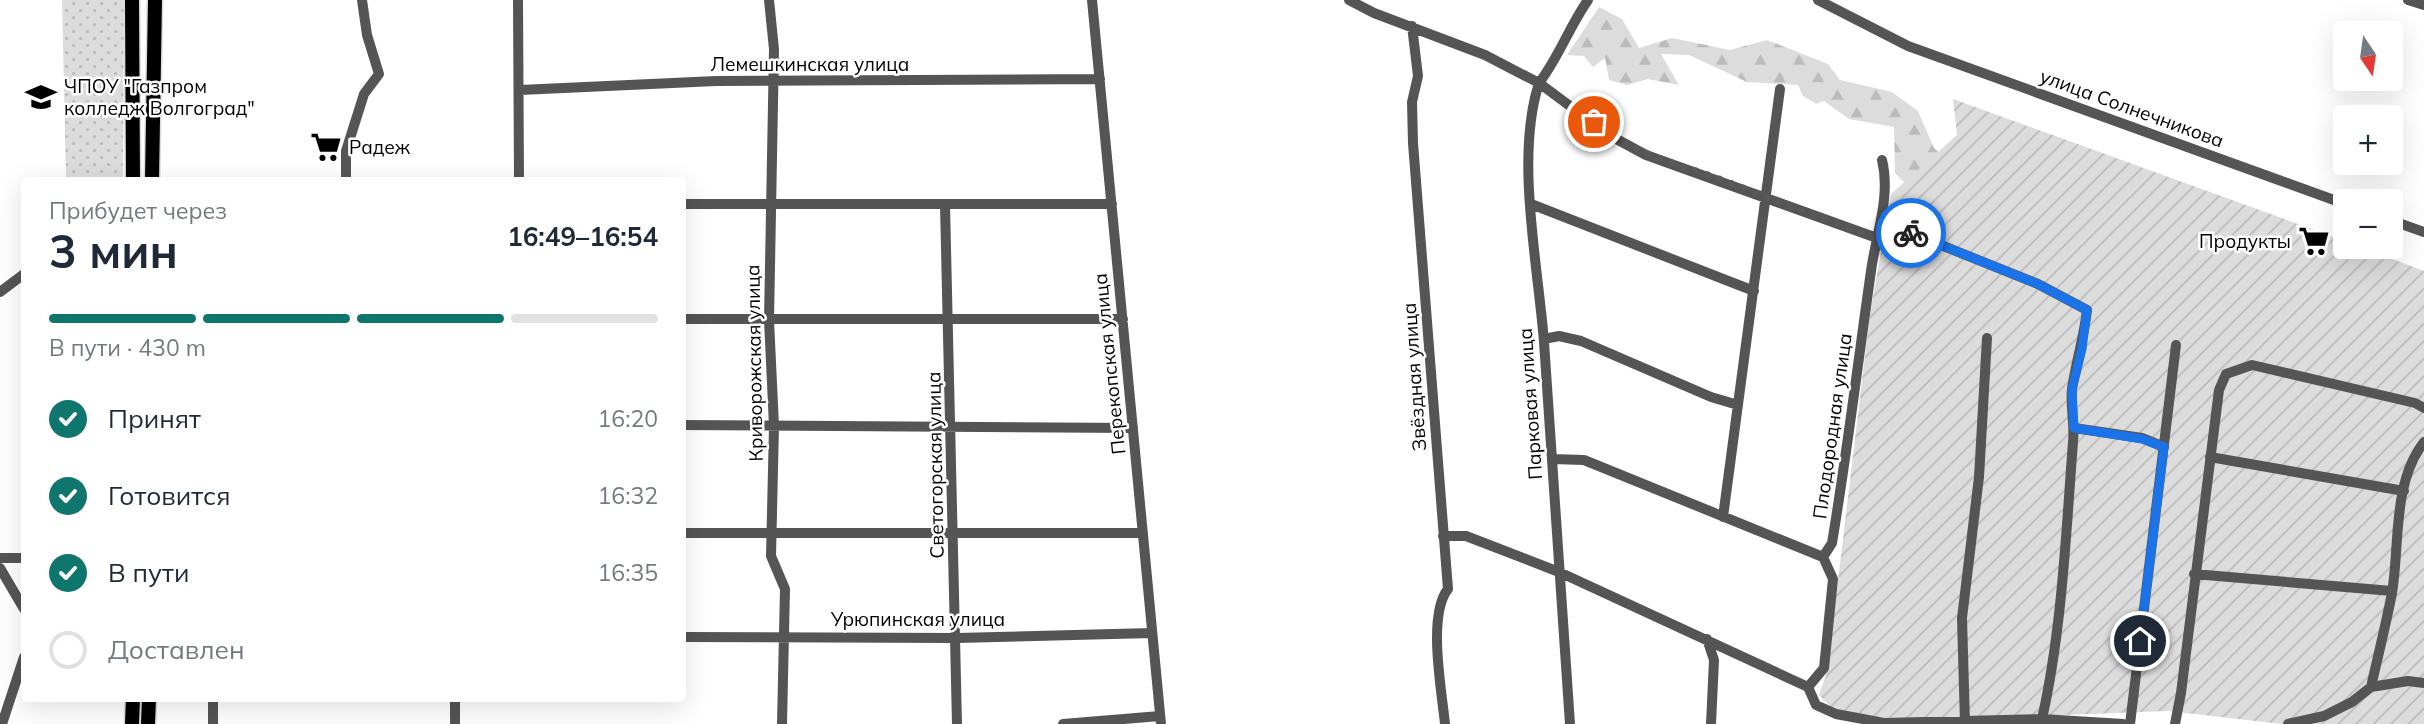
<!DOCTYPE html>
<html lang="ru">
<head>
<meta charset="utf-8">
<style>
  :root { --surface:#fff; --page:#f6f6f7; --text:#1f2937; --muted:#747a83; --line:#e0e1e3; --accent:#0f766e }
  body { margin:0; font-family:Mulish,sans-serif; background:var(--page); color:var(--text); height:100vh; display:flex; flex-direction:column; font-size:26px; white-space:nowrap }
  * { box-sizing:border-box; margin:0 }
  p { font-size:23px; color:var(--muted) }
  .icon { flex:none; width:38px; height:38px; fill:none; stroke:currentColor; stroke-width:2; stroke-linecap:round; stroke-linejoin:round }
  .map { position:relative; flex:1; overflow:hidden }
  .side { position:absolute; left:21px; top:177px; width:665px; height:525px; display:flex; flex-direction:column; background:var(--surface); border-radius:7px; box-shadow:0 7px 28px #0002 }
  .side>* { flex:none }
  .needle { width:46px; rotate:167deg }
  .controls { position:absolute; left:2333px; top:21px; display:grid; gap:14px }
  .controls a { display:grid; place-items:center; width:70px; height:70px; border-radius:7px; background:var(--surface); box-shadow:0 7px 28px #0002; font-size:35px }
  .pin { position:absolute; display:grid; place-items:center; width:60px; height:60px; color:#fff; margin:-30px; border:4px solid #fff; border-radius:50%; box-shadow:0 2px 7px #0007 }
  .courier { position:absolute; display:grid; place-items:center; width:70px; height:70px; margin:-35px; border:5px solid #1a73e8; border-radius:50%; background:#fff; color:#222; box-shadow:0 2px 9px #0007 }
  .head em { font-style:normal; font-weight:700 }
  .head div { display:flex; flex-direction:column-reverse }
  .head { display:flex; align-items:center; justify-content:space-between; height:119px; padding:0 28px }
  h1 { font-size:46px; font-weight:700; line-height:52px }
  .bar { display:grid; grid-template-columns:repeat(4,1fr); gap:10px 7px; align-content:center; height:84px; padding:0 28px }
  .bar i { height:9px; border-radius:5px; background:var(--line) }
  .bar .active { background:var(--accent) }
  .bar p { grid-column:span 4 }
  ol { padding:0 28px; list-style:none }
  li { display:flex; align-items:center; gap:21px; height:77px }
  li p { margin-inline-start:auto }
  li .icon { padding:7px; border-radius:50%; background:var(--accent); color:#fff; stroke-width:4 }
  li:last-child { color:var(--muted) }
  li i { width:38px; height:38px; border:4px solid var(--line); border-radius:50% }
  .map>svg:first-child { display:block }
  .forest { fill:url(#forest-firs) }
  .park { fill:url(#park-dots) }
  .garden { fill:url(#garden-furrows) }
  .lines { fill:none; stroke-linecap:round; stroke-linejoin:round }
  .highway-casing { stroke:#dbdbdb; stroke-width:17 }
  .minor { stroke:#555; stroke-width:10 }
  .highway { stroke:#000; stroke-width:14 }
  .done { stroke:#595959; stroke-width:7; stroke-dasharray:0 12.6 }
  .route { stroke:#1a73e8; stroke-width:9 }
  .labels { text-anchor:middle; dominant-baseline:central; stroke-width:5; stroke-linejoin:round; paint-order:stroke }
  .street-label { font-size:19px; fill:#000; stroke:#fff }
  .poi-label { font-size:19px; fill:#000; stroke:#fff; text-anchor:start }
</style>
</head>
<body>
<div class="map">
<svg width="2424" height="724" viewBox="0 0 2424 724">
  <defs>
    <pattern id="forest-firs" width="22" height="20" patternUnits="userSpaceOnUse" patternTransform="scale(1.75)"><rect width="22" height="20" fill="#dcdcdc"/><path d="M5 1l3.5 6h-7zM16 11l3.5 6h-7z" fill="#bbb"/></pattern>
    <pattern id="park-dots" width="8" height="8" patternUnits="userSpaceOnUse" patternTransform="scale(1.75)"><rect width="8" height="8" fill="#dcdcdc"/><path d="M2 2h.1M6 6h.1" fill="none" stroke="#bbb" stroke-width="1.8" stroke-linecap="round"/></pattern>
    <pattern id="garden-furrows" width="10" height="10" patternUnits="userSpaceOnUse" patternTransform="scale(1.75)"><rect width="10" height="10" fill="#dcdcdc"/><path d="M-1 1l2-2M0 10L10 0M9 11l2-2" fill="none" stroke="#bbb"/></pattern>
  </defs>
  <rect width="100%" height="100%" fill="#fff"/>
  <!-- forest -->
  <path class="forest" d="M1599,7L1622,19L1639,48L1672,38L1730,50L1767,40L1828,64L1840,80L1892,92L1918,111L1934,148L1951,164L1908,186L1895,173L1894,127L1849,119L1824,101L1816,104L1803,96L1798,85L1747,82L1689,55L1661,54L1679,85L1648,79L1627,85L1609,80L1605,58L1593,67L1584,56L1567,55Z"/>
  <!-- park -->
  <path class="park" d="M62,0H124L123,180H66Z"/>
  <!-- garden -->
  <path class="garden" d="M1953,99L2345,241V247H2361L2424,271V724H2282L2168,711L1908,721L1835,711L1819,695L1827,672L1870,314L1891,194L1957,135Z"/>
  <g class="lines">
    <!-- highway casing -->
    <g class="highway-casing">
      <path id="highway" d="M132,0L133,180
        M152,180L155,0
        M132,724L133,698
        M148,724L149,698"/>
    </g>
    <!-- minor -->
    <path class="minor" d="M518,0L519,180
      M769,0L774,49L769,320L774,426L771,556L785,589L782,724
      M1092,0L1161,724
      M1349,0L1374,13L1485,55L1539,83C1559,57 1569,27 1588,0
      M1818,0L1908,46L2345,204
      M2408,0L2424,5
      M1412,26L1418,76L1412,102L1413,143L1448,589C1427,615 1442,692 1445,724
      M520,90L716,81L1100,79
      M346,180V151L364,94L379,74L367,35L362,0
      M682,204H1112
      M1531,204L1754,291
      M945,205L957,724
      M2390,220L2424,232
      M1881,221L2038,284L2087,310C2084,337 2076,362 2072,389C2070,406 2075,424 2073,442C2066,533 2062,630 2042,719
      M0,292L24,274
      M682,319H1123
      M1544,339L1559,336L1581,341L1711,397L1738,405
      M682,425L1133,428
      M2074,428L2142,438L2164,447
      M2210,457L2404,491
      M1552,459L1584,460L1823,557
      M1723,517L1780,89
      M682,533H1143
      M1443,536H1466L1559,572L1808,687
      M0,558H24
      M0,568L24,609
      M2194,574L2392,591
      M682,637L957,638L1152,633
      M1707,639L1714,660L1711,724
      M1808,687L1824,668L1833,579L1823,557L1832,543C1847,453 1858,362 1871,271C1876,234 1891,197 1882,160
      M1808,687L1816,705L1836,714L1884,723L2042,719L2123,724
      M2371,687C2378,656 2386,624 2392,593C2400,545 2392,483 2424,442
      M455,698V724
      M1965,723L1962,618L1979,477L1987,338
      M2,724L24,657
      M213,724V698
      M1063,724L1160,716
      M1570,724C1561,597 1553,469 1544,342C1538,264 1515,157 1539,83L1609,135L1646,155L1877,238
      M2130,724L2176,345
      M2175,724L2181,693L2219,390L2226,374L2252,365L2415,403L2424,408
      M2288,724L2324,716L2352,702L2371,687L2408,681L2424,683"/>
    <!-- highway -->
    <use href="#highway" class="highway"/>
  </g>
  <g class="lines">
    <!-- done -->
    <path class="done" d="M1594,122C1633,155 1679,164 1725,181C1776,201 1826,220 1877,238L1881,221L1911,233"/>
    <!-- route -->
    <path class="route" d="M1911,233L2038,284L2087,310L2082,349L2072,390L2074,428L2142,439L2164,447L2140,641"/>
  </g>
  <!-- icons -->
  <defs>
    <g id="university-bare" transform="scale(2.415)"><path d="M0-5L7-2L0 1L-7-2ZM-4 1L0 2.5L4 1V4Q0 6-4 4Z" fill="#000" stroke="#fff" stroke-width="2.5" paint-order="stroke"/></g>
    <g id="supermarket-bare" transform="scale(2.415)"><path d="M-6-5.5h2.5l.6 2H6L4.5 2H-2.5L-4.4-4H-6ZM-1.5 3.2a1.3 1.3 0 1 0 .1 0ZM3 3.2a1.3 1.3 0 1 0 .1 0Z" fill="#000" stroke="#fff" stroke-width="2.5" paint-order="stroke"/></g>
  </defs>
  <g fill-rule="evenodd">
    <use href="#university-bare" x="41" y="97"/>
    <use href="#supermarket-bare" x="326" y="147"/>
    <use href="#supermarket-bare" x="2314" y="241"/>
  </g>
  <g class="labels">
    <!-- street labels -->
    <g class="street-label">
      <text x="810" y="64">Лемешкинская улица</text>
      <text transform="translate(2132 108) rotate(20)">улица Солнечникова</text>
      <text transform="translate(754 363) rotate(-91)">Криворожская улица</text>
      <text transform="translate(1109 364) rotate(-96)">Перекопская улица</text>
      <text transform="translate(1414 377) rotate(-94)">Звёздная улица</text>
      <text transform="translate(1530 404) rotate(-94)">Парковая улица</text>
      <text transform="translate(1832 426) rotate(-82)">Плодородная улица</text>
      <text transform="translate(935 465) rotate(-91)">Светогорская улица</text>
      <text x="918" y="619">Урюпинская улица</text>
    </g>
    <!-- poi labels -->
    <g class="poi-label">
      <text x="64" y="86">ЧПОУ "Газпром<tspan x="64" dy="22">колледж Волгоград"</tspan></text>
      <text x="349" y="147">Радеж</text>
      <text x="2291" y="241" text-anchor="end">Продукты</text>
    </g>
  </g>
</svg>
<div class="controls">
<a><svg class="needle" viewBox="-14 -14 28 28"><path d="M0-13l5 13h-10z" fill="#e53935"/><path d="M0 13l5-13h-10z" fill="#747a83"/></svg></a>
<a>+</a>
<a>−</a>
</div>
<div class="pin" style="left:1594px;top:122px;background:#ea580c"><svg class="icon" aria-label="bag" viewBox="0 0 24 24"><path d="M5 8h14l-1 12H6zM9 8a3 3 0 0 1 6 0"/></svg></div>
<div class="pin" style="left:2140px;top:641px;background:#1f2937"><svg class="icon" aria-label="home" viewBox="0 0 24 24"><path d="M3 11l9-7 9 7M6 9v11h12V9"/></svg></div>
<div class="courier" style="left:1911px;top:233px"><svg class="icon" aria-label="bike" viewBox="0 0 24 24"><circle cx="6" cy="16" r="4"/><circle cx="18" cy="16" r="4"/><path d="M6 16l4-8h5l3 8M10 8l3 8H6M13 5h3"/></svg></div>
<section class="side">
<div class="head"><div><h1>3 мин</h1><p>Прибудет через</p></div><em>16:49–16:54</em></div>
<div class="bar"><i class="active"></i><i class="active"></i><i class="active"></i><i></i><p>В пути · 430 m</p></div>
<ol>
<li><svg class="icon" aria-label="check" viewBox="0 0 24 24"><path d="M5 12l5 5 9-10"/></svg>Принят<p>16:20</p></li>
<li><svg class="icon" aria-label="check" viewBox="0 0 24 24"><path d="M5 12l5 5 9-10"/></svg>Готовится<p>16:32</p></li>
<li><svg class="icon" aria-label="check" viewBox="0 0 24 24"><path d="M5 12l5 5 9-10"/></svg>В пути<p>16:35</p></li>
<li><i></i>Доставлен</li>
</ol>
</section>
</div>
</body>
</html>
